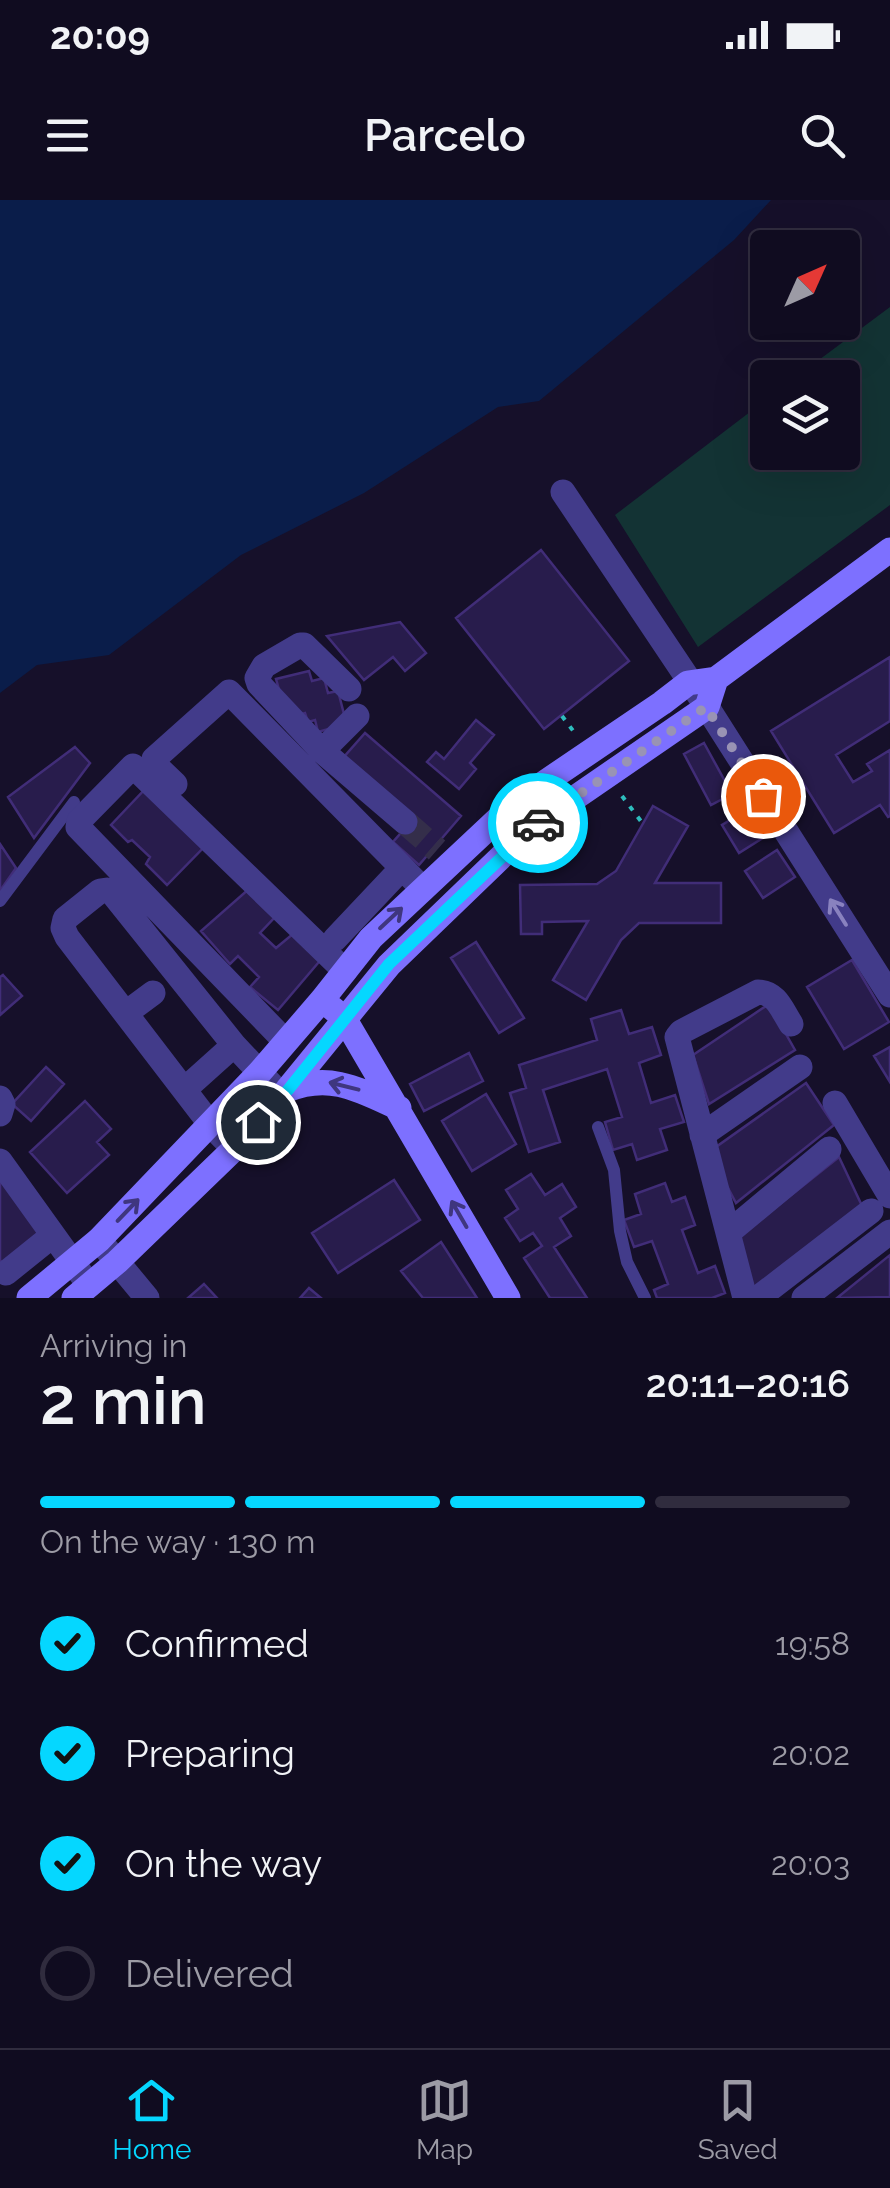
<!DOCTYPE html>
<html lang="en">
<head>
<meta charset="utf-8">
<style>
  :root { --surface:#100c20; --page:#191529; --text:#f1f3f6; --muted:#9c9ba5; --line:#302c3e; --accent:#05d7ff }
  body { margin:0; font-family:Raleway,sans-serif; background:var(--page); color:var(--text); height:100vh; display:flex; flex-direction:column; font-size:38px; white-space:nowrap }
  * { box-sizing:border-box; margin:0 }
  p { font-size:32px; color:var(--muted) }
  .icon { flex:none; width:55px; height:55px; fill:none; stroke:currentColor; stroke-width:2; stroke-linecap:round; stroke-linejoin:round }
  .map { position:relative; height:1098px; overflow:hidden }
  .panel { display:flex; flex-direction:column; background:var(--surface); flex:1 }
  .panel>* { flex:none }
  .needle { width:65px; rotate:45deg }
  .tools { position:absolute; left:750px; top:30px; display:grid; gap:20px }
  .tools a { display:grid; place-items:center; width:110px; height:110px; border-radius:10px; background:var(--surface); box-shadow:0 10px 40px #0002,0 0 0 2px var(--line); font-size:50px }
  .pin { position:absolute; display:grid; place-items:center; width:85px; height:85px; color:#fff; margin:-42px; border:5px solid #fff; border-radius:50%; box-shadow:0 2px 10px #0007 }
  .courier { position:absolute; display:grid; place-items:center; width:100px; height:100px; margin:-50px; border:8px solid #05d7ff; border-radius:50%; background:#fff; color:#222; box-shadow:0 2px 12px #0007 }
  .summary em { font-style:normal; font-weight:600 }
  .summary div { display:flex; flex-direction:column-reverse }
  .summary { display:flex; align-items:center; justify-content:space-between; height:170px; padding:0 40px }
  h1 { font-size:65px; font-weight:600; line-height:75px }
  .bar { display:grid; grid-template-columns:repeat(4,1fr); gap:15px 10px; align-content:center; height:120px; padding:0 40px }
  .bar i { height:12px; border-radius:8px; background:var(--line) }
  .bar .current { background:var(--accent) }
  .bar p { grid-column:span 4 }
  ol { padding:0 40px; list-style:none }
  li { display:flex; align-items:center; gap:30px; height:110px }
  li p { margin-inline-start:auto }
  li .icon { padding:10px; border-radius:50%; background:var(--accent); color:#111; stroke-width:4 }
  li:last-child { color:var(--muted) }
  li i { width:55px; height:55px; border:5px solid var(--line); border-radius:50% }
  .status { display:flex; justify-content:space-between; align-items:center; height:70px; padding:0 50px; background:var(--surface); direction:ltr }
  .status svg { height:28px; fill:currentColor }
  header { display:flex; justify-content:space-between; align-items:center; height:130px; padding:0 40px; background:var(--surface); font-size:45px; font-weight:600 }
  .menu { display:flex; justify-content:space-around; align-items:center; height:140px; border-top:2px solid var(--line); background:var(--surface); font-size:28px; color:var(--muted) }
  .menu a { display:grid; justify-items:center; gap:5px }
  .menu .current { color:var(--accent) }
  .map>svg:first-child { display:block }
  .green { fill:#133334 }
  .water { fill:#0a1d4a }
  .building { fill:#281c4c; stroke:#412d78; stroke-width:2.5 }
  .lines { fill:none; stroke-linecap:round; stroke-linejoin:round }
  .street-tunnel { stroke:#342e4a; stroke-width:25; stroke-dasharray:25 12; stroke-linecap:butt }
  .path { stroke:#2ebebe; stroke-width:4; stroke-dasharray:5 8; stroke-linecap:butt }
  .lane { stroke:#423b8a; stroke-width:12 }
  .street { stroke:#423b8a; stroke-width:25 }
  .secondary { stroke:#7d70ff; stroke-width:25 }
  .oneway { stroke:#8982bf }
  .oneway2 { stroke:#3f367f }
  .done { stroke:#9993b4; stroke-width:10; stroke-dasharray:0 18 }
  .route { stroke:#05d7ff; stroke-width:12 }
</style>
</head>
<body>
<div class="status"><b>20:09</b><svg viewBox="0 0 49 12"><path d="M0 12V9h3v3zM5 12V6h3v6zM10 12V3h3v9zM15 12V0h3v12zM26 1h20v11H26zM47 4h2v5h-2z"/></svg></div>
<header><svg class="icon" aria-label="menu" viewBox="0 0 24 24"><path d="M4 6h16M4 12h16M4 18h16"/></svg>Parcelo<svg class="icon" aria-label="search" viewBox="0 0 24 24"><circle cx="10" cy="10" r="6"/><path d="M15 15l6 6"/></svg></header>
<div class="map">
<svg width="890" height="1098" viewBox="0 0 890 1098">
  <rect width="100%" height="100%" fill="#16102a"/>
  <!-- green -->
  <path class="green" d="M890,107V305L698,447L615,315L767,199L768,252H842V178L796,177Z"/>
  <!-- water -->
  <path class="water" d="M0,0H771L734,40L539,201L498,207L364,293L241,355L109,455L37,465L0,493Z"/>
  <!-- building -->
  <path class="building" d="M541,350L629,461L544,529L456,418Z
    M400,422L426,453L405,471L393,457L364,480L327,436Z
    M890,457V521L836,555L853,582L872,571L867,564L890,550V616L888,617L880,605L834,633L771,531Z
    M309,471L312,481L324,478L328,493L338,491L345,518L339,526L318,532L315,520L308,522L305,513L295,516L284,507L276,479Z
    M476,520L494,535L470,563L476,569L459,589L427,562L436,552L444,559Z
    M365,533L461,616L419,665L393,642L413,619L343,558Z
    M704,543L732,594L711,605L684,554Z
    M75,547L90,563L34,638L8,597Z
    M148,586L208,643L167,685L146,664L150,657L132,640L128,642L111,625Z
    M653,606L688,626L655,683H721V723H639L621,740L586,800L553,780L588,721L542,722V734H521L520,685L597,684L616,671Z
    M752,607L769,634L739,653L722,625Z
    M0,644L16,668L0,691Z
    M777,650L795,677L763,698L745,671Z
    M250,688L276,716L260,733L276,748L294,733L324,756L278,810L250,787L259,777L238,756L230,764L201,731Z
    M476,742L524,818L499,833L451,758Z
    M852,760L889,822L844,849L807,787Z
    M3,775L22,796L0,815V777Z
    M769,804L795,850L709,904L693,855Z
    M621,810L629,834L652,827L661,855L639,863L651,903L675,895L684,922L660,929L667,950L637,960L632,944L613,950L605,922L622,917L607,869L543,890L560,942L529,952L510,893L526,888L519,865L597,840L591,819Z
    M890,847V882L874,856Z
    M469,853L483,881L424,911L410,884Z
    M46,867L64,884L31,921L12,904Z
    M806,883L834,925L736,1003L709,952Z
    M486,894L516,944L472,971L442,921Z
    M85,901L111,929L97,942L109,955L67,993L30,952Z
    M839,957L863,1008L754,1096L735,1040Z
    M0,971L47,1037L4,1066L0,1060Z
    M531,974L545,995L562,984L576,1007L560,1018L571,1036L554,1047L587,1098H550L524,1058L542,1046L533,1033L520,1041L505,1018L518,1009L506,990Z
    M394,980L420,1020L338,1073L312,1033Z
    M665,983L672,1002L685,997L695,1025L682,1030L698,1073L715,1066L725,1093L712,1098H657L654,1090L668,1084L652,1041L634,1047L624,1020L641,1014L635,994Z
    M441,1042L477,1098H423L401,1071Z
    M890,1055V1097L837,1098Z
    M204,1084L217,1098H188Z
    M309,1088L321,1098H300Z"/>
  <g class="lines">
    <!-- street-tunnel -->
    <path class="street-tunnel" d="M405,622L437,650"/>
    <!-- path -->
    <path class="path" d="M562,516L574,532
      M622,596L643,624"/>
    <!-- lane -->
    <path class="lane" d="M0,701L74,602
      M598,927L614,970L620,1031L627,1062L645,1098"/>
    <!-- street -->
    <path class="street" d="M563,292L707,507L890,795
      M349,489L304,445H300L264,466L257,478L259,484L322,551L405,622
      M322,551L357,516
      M175,584L154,564V559L229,492L423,689
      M335,739L402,668
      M126,813L153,793
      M285,841L78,627L79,621L133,566L345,771
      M185,889L234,845
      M0,898L3,904L0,914
      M835,903L890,996
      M702,935L800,867
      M234,949L211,925L67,737L63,728L65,719L100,691L107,690L113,694L234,845L282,896
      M0,961L89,1085
      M728,1033L829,949
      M99,1040L147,1098
      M6,1073L52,1036
      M745,1098L677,837L681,832L758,792C776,792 782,810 791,824
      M758,1098L871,1011
      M804,1098L890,1032"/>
    <!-- secondary -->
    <path class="secondary" d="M332,808L344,818L508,1098
      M287,890C330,872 360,890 399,908
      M29,1098L99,1040L260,872L322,800L371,738L516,602L662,503L688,483L716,479L890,350
      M74,1098L117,1062L234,949L287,890L389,765L531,628L707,507L716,479"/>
  </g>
  <!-- one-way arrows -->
  <defs><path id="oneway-shaft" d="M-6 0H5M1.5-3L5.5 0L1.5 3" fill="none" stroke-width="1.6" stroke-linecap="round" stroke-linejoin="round" transform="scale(2.5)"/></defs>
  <use class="oneway" href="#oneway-shaft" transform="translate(838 712) rotate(-122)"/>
  <g class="oneway2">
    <use href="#oneway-shaft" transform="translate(391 718) rotate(-43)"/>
    <use href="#oneway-shaft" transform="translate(344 886) rotate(-166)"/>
    <use href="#oneway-shaft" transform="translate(128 1010) rotate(-46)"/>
    <use href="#oneway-shaft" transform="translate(459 1014) rotate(-120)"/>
  </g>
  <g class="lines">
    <!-- done -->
    <path class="done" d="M538,623L706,507L763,596"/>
    <!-- route -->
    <path class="route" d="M258,922L288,890L389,764L538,623"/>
  </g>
</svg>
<div class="tools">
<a><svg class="needle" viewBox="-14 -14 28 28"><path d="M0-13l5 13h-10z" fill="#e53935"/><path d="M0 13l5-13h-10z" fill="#9c9ba5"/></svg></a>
<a><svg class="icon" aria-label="layers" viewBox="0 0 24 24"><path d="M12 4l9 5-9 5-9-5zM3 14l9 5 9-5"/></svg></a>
</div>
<div class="pin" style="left:763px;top:596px;background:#ea580c"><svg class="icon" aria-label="bag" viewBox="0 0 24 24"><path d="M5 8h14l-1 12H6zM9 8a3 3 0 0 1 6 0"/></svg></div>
<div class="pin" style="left:258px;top:922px;background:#1f2937"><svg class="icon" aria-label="home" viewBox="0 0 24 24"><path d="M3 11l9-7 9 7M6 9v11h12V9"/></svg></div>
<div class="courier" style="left:538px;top:623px"><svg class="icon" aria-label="car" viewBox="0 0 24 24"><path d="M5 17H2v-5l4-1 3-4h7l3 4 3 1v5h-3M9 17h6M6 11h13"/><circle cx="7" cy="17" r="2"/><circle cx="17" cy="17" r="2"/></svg></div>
</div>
<section class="panel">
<div class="summary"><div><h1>2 min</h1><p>Arriving in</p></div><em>20:11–20:16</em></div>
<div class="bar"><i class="current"></i><i class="current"></i><i class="current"></i><i></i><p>On the way · 130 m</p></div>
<ol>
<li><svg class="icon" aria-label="check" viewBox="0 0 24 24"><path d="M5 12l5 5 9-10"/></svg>Confirmed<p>19:58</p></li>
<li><svg class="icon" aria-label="check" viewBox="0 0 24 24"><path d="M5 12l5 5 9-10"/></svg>Preparing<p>20:02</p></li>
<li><svg class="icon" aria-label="check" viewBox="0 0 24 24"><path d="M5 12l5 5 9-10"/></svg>On the way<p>20:03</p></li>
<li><i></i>Delivered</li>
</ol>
</section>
<nav class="menu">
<a class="current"><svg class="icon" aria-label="home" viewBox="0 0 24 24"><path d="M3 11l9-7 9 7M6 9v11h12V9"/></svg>Home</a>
<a><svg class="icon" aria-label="map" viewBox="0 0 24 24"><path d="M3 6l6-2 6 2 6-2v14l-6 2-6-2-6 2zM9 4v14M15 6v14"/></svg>Map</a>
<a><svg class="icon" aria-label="saved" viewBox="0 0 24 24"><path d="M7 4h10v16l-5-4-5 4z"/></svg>Saved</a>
</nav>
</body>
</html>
